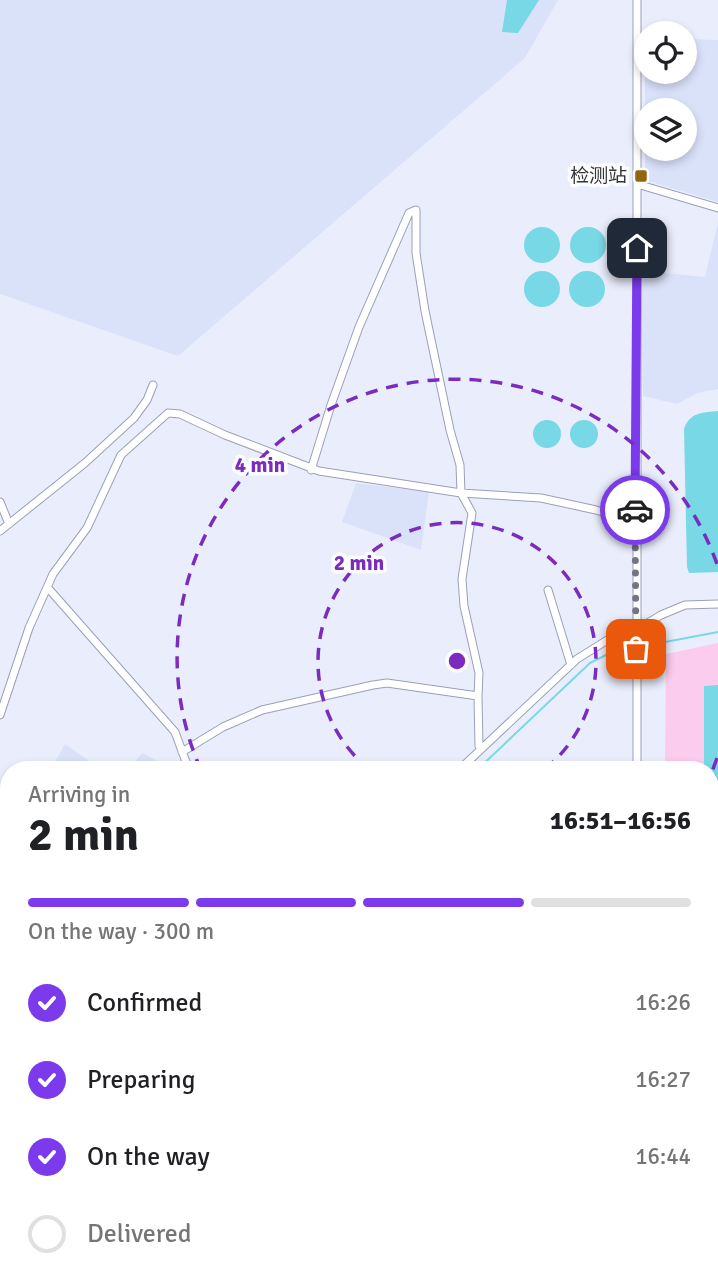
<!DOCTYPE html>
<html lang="en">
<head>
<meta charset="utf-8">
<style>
  :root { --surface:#fff; --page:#f6f6f6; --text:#202124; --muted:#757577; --line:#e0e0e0; --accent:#7c3aed }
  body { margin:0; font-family:Signika,"Noto Sans SC",sans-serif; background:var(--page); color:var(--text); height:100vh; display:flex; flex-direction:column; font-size:26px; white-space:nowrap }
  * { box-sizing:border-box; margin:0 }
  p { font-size:23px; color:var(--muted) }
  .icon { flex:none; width:38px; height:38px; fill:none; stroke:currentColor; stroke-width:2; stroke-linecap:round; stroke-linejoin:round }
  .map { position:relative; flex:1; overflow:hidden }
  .side { position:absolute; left:0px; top:761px; width:719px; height:527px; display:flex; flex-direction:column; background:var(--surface); border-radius:28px 28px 0 0; box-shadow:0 4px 10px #0003 }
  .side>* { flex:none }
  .buttons { position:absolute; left:634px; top:21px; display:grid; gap:14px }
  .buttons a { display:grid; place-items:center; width:63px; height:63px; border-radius:50%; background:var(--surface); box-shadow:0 4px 10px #0003; font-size:35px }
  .pin { position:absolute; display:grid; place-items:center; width:60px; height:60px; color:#fff; margin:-30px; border-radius:14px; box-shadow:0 4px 10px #0006 }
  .courier { position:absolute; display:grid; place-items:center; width:70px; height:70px; margin:-35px; border:5px solid #7c3aed; border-radius:50%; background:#fff; color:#222; box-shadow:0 2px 9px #0007 }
  .summary em { font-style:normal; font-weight:700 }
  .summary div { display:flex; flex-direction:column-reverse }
  .summary { display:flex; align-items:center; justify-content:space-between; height:119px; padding:0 28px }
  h1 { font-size:46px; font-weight:700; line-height:52px }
  .bar { display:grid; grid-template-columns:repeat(4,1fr); gap:10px 7px; align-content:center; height:84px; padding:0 28px }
  .bar i { height:9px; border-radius:5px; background:var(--line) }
  .bar .selected { background:var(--accent) }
  .bar p { grid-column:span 4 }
  ol { padding:0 28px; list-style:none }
  li { display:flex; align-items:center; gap:21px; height:77px }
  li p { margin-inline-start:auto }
  li .icon { padding:7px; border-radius:50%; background:var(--accent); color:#fff; stroke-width:4 }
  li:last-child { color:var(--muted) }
  li i { width:38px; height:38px; border:4px solid var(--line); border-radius:50% }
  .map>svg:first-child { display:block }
  .built { fill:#dae2fa; fill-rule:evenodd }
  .green { fill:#fbcced }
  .water { fill:#78d8e5 }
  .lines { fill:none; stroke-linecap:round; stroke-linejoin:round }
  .stream { stroke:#78d8e5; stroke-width:2 }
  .minor-casing { stroke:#9aa0b6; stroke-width:9 }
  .major-casing { stroke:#9aa0b6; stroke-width:10 }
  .minor { stroke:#fff; stroke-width:7 }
  .major { stroke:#fff; stroke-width:9 }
  .rail { stroke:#727680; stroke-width:2; stroke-dasharray:10 5; stroke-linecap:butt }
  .done { stroke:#727680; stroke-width:7; stroke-dasharray:0 12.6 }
  .route { stroke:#7c3aed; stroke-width:9 }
  .ring { fill:none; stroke:#7b2cbf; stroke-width:3.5; stroke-dasharray:12 9 }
  .poi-dot { fill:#936511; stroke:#fcfcfc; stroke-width:2.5 }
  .labels { text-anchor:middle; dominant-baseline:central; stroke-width:7; stroke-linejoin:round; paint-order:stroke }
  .poi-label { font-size:19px; fill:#32353e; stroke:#fcfcfc; text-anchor:end }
  .centre { fill:#7b2cbf; stroke:#fcfcfc; stroke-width:3.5 }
  .ring-label { font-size:21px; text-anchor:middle; font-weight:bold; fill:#7b2cbf; stroke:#fcfcfc; stroke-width:7; stroke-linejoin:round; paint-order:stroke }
</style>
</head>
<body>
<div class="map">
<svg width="718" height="1287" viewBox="0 0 718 1287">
  <rect width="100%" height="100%" fill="#eaeefc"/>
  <!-- built -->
  <path class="built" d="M0,0H558L525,58L178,356L0,294Z
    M645,39L646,72H684V39L718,40V202L645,180ZM646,110H684V149H646Z
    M718,222V389L697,393L677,404L643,396L640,262L666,273L705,277Z
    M356,483L429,492L421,550L342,522Z
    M65,744L102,770H50Z
    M142,753L175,770H128Z
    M0,925L9,929V961L0,985Z
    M711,968L718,969V1059H711Z
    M0,1011L9,1023V1169L0,1177Z"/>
  <!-- green -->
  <path class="green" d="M718,643V866H711L710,770H665L666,654Z"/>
  <!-- water -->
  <path class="water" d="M507,0H539L518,33L502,32Z
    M570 245a18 18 0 1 1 36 0a18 18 0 1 1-36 0Z
    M524 245a18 18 0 1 1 36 0a18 18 0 1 1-36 0Z
    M569 289a18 18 0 1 1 36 0a18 18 0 1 1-36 0Z
    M524 289a18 18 0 1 1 36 0a18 18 0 1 1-36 0Z
    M718,411V572L689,573L687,567L684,429C689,413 703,412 718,411Z
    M570 434a14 14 0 1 1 28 0a14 14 0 1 1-28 0Z
    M533 434a14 14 0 1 1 28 0a14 14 0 1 1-28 0Z
    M718,685V843H711L710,770H704V686Z"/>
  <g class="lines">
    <!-- stream -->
    <path class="stream" d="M639,647L718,632
      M477,770L590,663L612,652L634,648
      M0,1204L9,1196"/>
    <!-- minor casing -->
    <g class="minor-casing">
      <path id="minor" d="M637,0V770
        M637,184L718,208
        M0,502L9,524
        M0,531L85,463L134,418L147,400L153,385
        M48,588L175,732L189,770
        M548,590L571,665
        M478,696L479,746
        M0,715L29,628L53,574L87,528L121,455L168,413L180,414L225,435L319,471L461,493L541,498L596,510L635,522
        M182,752L223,727L262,710L373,685L387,683L478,696L479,673L464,606L462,579L472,513L461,493L460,465L450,430L425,311L416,253V210L409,213L359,327L331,405L311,470
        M459,770L577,659L609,639L636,630L661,615L685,605L718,604
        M710,877L718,879
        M0,886L9,889
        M0,919L9,922
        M710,1174L718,1177
        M710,1211L718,1215"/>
    </g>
    <!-- major casing -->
    <g class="major-casing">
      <path id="major" d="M0,894L9,897
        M0,907L9,911
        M710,1185L718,1188
        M710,1198L718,1201"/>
    </g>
    <!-- minor -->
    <use href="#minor" class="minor"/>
    <!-- major -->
    <use href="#major" class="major"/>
    <!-- rail -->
    <path class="rail" d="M0,1201L9,1205
      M0,1215L9,1218
      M0,1235L9,1238
      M0,1250L9,1252
      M124,1279L153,1287
      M226,1279L254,1287
      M144,1280L169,1287"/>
  </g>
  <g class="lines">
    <!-- done -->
    <path class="done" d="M635,510L636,649"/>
    <!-- route -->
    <path class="route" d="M635,510L637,248"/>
  </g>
  <!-- distance rings -->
  <g class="ring">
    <path d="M370 770A139 139 0 1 1 544 770"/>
    <path d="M717 758A278 278 0 0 1 711 774M201 770A278 278 0 1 1 717 564"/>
  </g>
  <!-- markers -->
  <rect class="poi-dot" x="634" y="169" width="14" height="14" rx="3.5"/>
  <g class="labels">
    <!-- poi labels -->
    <g class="poi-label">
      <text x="627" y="176">检测站</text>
    </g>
  </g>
  <circle cx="457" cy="661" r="10" class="centre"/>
  <g class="ring-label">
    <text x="260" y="472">4 min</text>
    <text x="359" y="570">2 min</text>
  </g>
</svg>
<div class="buttons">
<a><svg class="icon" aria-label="locate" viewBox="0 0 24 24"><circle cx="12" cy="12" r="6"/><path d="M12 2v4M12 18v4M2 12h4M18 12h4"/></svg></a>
<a><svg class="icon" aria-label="layers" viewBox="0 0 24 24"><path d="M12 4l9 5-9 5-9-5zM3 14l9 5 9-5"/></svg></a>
</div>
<div class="pin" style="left:636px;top:649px;background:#ea580c"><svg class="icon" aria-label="bag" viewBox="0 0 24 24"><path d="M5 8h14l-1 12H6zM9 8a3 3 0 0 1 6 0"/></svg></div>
<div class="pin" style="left:637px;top:248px;background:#1f2937"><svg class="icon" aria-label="home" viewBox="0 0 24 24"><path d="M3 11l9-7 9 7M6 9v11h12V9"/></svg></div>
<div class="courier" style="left:635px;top:510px"><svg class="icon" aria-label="car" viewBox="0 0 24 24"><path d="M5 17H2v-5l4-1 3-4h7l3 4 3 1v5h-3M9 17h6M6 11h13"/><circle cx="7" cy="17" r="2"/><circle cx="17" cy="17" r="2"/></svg></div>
<section class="side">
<div class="summary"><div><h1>2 min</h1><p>Arriving in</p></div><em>16:51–16:56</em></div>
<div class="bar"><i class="selected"></i><i class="selected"></i><i class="selected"></i><i></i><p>On the way · 300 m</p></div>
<ol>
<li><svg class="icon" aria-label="check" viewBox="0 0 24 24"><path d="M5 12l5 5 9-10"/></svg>Confirmed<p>16:26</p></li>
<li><svg class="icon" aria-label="check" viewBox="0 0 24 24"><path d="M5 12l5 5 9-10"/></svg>Preparing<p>16:27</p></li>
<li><svg class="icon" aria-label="check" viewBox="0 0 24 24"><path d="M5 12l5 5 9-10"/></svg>On the way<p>16:44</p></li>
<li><i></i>Delivered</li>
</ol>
</section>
</div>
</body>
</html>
